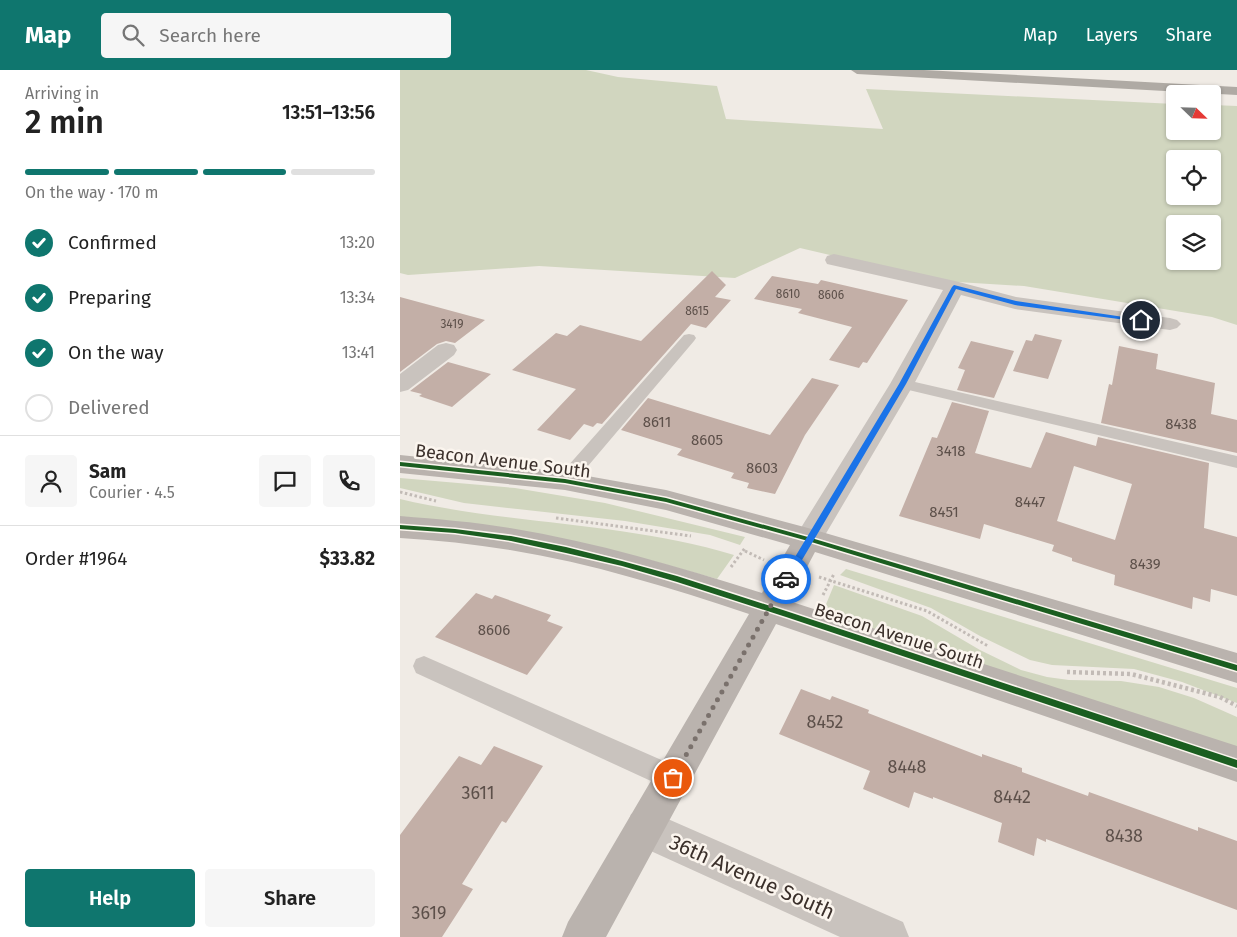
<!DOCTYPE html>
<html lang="en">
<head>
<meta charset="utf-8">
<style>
  :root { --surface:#fff; --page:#f6f6f6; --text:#222; --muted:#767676; --line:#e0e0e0; --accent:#0f766e }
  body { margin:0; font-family:"Fira Sans",sans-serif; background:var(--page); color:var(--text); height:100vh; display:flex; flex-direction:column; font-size:19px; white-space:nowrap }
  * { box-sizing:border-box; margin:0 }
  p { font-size:16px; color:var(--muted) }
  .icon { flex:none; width:28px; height:28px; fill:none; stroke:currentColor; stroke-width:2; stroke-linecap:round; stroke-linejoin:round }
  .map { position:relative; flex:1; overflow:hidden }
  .panel { display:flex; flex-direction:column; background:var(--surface); width:400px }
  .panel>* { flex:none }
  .needle { width:32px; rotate:113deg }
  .tools { position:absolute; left:766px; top:15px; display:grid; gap:10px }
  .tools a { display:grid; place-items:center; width:55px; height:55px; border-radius:5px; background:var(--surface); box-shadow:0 1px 4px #0004; font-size:25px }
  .pin { position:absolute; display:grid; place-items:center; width:42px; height:42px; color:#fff; margin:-21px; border:2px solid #fff; border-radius:50%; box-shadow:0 1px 5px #0007 }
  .courier { position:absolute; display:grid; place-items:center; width:50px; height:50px; margin:-25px; border:4px solid #1a73e8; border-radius:50%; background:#fff; color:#222; box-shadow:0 1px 6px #0007 }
  .headline em { font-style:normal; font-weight:600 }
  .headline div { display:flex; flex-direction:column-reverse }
  .headline { display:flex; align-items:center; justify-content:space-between; height:85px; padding:0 25px }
  h1 { font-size:32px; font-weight:600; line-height:38px }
  .bar { display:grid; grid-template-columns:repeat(4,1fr); gap:8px 5px; align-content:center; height:60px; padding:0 25px }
  .bar i { height:6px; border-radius:4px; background:var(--line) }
  .bar .on { background:var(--accent) }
  .bar p { grid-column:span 4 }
  .line { display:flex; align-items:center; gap:12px; padding:0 25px; border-top:1px solid var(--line) }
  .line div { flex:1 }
  .round { display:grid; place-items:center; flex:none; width:52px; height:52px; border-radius:5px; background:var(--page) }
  ol { padding:0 25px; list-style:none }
  li { display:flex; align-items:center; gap:15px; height:55px }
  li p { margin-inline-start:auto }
  li .icon { padding:5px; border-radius:50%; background:var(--accent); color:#fff; stroke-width:4 }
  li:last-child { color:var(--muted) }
  li i { width:28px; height:28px; border:2px solid var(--line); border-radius:50% }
  .primary-button { display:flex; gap:10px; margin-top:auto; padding:10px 25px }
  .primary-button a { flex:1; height:58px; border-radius:5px; background:var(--accent); color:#fff; font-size:20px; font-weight:600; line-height:58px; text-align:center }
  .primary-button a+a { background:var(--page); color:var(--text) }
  header { display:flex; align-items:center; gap:30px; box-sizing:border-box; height:70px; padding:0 25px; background:var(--accent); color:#fff }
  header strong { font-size:24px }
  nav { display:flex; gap:28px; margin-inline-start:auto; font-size:18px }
  .search { width:350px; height:45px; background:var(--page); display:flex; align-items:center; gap:12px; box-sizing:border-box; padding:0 18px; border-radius:5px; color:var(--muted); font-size:19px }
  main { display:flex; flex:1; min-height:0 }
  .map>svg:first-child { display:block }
  .green { fill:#d1d6bf; fill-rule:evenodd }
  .building { fill:#c3afa7; fill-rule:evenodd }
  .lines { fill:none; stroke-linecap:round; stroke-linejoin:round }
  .path-far1 { stroke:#c2bbb6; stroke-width:3; stroke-dasharray:2.5 2.5; stroke-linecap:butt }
  .path { stroke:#c2bbb6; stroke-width:4.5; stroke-dasharray:3 3; stroke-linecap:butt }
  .lane { fill:#c9c3be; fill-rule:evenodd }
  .street { fill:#c9c3be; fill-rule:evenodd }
  .secondary { fill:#bab3ae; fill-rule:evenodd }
  .highway { fill:#afaaa4; fill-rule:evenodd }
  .cycleway-casing { stroke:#fbf5ee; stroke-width:3 }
  .cycleway { fill:#1b5e20; fill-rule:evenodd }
  .route { fill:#1a73e8 }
  .done { stroke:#7a716c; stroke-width:5; stroke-dasharray:0 9 }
  .labels { text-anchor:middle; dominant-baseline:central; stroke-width:5; stroke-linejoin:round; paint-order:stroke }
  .far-number-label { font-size:12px; fill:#5d504a }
  .number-label { font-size:15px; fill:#5d504a }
  .street-label { font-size:18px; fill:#3b302b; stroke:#fbf5ee }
  .near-number-label { font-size:18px; fill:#5d504a }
  .near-street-label { font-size:21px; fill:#3b302b; stroke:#fbf5ee }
</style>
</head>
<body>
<header>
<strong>Map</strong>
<div class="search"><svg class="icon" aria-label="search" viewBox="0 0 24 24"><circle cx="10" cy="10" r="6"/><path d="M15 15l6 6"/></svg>Search here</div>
<nav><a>Map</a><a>Layers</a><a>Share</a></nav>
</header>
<main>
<section class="panel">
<div class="headline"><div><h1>2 min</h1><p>Arriving in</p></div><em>13:51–13:56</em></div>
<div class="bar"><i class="on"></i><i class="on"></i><i class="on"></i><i></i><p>On the way · 170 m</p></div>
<ol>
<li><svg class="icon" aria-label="check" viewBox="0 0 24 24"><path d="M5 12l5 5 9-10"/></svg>Confirmed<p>13:20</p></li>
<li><svg class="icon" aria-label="check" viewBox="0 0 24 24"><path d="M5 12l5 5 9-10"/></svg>Preparing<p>13:34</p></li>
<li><svg class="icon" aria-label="check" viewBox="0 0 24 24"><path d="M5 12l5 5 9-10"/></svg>On the way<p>13:41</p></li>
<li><i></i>Delivered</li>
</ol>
<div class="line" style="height:90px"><a class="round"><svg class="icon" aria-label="person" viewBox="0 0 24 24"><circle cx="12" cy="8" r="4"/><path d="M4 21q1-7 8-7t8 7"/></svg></a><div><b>Sam</b><p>Courier · 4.5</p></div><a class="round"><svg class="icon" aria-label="chat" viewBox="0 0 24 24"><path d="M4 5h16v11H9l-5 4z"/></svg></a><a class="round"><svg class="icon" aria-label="phone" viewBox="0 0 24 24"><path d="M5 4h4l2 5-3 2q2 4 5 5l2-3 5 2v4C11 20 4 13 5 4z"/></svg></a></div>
<div class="line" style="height:65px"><div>Order #1964</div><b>$33.82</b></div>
<div class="primary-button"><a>Help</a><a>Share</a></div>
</section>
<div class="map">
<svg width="837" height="867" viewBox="0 0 837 867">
  <rect width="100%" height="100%" fill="#f0ebe5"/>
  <!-- green -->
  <path class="green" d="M0,0H186L218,7L317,16L326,49L483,59L466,19L775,34V61H812L813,35L837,36V255L812,247L624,216L541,211L400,178L335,208L139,196L8,205L0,203ZM775,89H812V126H775ZM775,154H812V191H775Z
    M0,408L115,418L205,433L345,467L340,475L310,465L225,451L64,433L0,418Z
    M0,429C110,455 225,452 334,485L317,509L253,491L0,449Z
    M446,499L837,618V633L782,612L734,599L652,595L630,590L580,566L531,538L440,505Z
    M434,515L522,546L580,580L621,600L647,607L669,610L721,611L759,617L794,628L837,647V677L422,544Z"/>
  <!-- building -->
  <path class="building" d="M312,201L326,215L315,227L331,230L306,258L291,254L202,354L197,353L193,357L184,354L170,370L137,360L176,319L112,300L156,263L167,266L180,255L241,271Z
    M372,206L418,214L421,210L508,230L467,293L463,292L459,298L429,290L452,257L398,243L402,239L354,229Z
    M0,227L85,250L55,273L46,271L37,274L0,302Z
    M635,264L662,270L648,309L613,301L626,270L632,271Z
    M571,271L614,281L594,328L557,320L565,300L558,298Z
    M719,276L758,284L756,299L815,313L811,344L837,350V383L701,353L709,314L712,315Z
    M48,292L91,304L52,337L19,326L22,324L10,321Z
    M412,308L439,315L405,365L375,424L347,418L349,413L331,408L334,403L277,385L282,379L221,360L248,328L370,365Z
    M552,332L589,341L575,383L631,398L646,362L696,376L698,367L809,393L804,458L837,467V526L811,519L810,532L793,527L792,539L714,515L715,505L672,491V488L652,481L654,475L584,454L580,469L499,446L532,367L537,368ZM674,396L732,414L715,470L657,451Z
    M76,523L92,529L95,525L151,545L147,551L163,557L127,605L35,567Z
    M401,619L430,630L432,626L469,640L468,643L582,687V684L622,698V702L688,726L689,722L798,761V757L837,771V840L646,769V772L637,768L634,786L598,772L602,753L533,727V729L514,722L509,738L463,719L470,701L379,664Z
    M94,676L143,696L106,753L102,751L62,814L73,819L42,867H0V765L59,686L81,695Z"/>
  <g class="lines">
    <!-- path-far1 -->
    <path class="path-far1" d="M0,422L36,431
      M156,448L291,466
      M345,481L364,490
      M331,497L345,478
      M419,507L527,541L588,576
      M423,525L434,504"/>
    <!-- path -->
    <path class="path" d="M667,602L731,604L820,627L837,636"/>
    <!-- lane -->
    <path class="lane" d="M289,264L294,265L296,268L294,271L171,416L165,417L159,416L156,411L159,406L284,265Z
      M502,309L837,386V398L496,317L494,314L496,311Z
      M24,586L282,699L286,708L282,717L273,721L264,717L16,603L13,596L16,589Z"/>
    <!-- street -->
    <path class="street" d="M434,184L555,211L616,227L770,248L777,250L781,254L777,258L770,260L615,239L561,225L514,314L418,477L408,480L398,477L394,469L490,314L543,220L427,194L425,190L427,186Z
      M46,273L54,275L57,280L54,285L8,320L0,322V304L38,275Z
      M245,739L503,852L509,867H440L231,772L226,758L231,744Z"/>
    <!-- secondary -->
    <path class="secondary" d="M0,385L165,402L266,420L408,458L837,583V613L415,482L389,531L837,676V712L376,554L206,867H162L168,852L349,544C271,518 191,493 110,480C73,474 37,470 0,468V446C37,449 74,452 110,458C196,472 279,497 362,523L390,475L266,440L165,420L0,403Z"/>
    <!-- highway -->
    <path class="highway" d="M451,0H524L837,17V25L457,4Z"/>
    <!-- cycleway casing -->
    <g class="cycleway-casing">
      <path id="cycleway" d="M0,392L165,409L266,428L408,467L837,595V601L408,471L266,432L165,413L0,396Z
        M0,455L55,459L111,466L166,477L222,491L277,506L386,541L837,690V698L386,547L277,512L222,496L166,483L111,471L55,463L0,459Z"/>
    </g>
    <!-- cycleway -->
    <use href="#cycleway" class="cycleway"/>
  </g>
  <!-- route -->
  <path class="route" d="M554,215L616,231L744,250L741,252L615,235L556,219L506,314L389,512H383V507L499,314L552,217Z"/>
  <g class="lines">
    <!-- done -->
    <path class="done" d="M273,708L386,509"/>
  </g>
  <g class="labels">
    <!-- far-number labels -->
    <g class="far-number-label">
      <text x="388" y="224">8610</text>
      <text x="431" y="225">8606</text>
      <text x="297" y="241">8615</text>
      <text x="52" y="254">3419</text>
    </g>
    <!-- number labels -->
    <g class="number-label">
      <text x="257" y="352">8611</text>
      <text x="781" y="354">8438</text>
      <text x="307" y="370">8605</text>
      <text x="551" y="381">3418</text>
      <text x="362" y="398">8603</text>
      <text x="630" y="432">8447</text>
      <text x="544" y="442">8451</text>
      <text x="745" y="494">8439</text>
      <text x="94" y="560">8606</text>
    </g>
    <!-- street labels -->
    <g class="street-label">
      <text transform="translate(103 391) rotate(7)">Beacon Avenue South</text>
      <text transform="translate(499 566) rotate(18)">Beacon Avenue South</text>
    </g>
    <!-- near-number labels -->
    <g class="near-number-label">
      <text x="425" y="652">8452</text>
      <text x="507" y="697">8448</text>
      <text x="78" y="723">3611</text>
      <text x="612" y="727">8442</text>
      <text x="724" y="766">8438</text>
      <text x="29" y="843">3619</text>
    </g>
    <!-- near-street labels -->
    <g class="near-street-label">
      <text transform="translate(352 807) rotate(24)">36th Avenue South</text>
    </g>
  </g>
</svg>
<div class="tools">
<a><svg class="needle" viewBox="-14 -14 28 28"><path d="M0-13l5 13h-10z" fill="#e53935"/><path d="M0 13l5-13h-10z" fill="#767676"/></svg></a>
<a><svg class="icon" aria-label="locate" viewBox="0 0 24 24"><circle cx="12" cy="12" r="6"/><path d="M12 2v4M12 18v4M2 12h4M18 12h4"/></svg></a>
<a><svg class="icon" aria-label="layers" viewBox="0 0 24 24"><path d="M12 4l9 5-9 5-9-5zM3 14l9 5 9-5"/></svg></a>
</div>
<div class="pin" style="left:273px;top:708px;background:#ea580c"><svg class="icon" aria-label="bag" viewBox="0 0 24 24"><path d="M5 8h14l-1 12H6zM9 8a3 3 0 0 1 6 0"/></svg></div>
<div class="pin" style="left:741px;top:250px;background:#1f2937"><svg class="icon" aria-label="home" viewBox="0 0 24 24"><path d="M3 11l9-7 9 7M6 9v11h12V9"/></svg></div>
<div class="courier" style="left:386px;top:509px"><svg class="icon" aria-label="car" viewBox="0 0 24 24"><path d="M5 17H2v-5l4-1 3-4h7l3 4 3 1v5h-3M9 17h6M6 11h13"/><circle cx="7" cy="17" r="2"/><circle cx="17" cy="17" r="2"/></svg></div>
</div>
</main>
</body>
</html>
